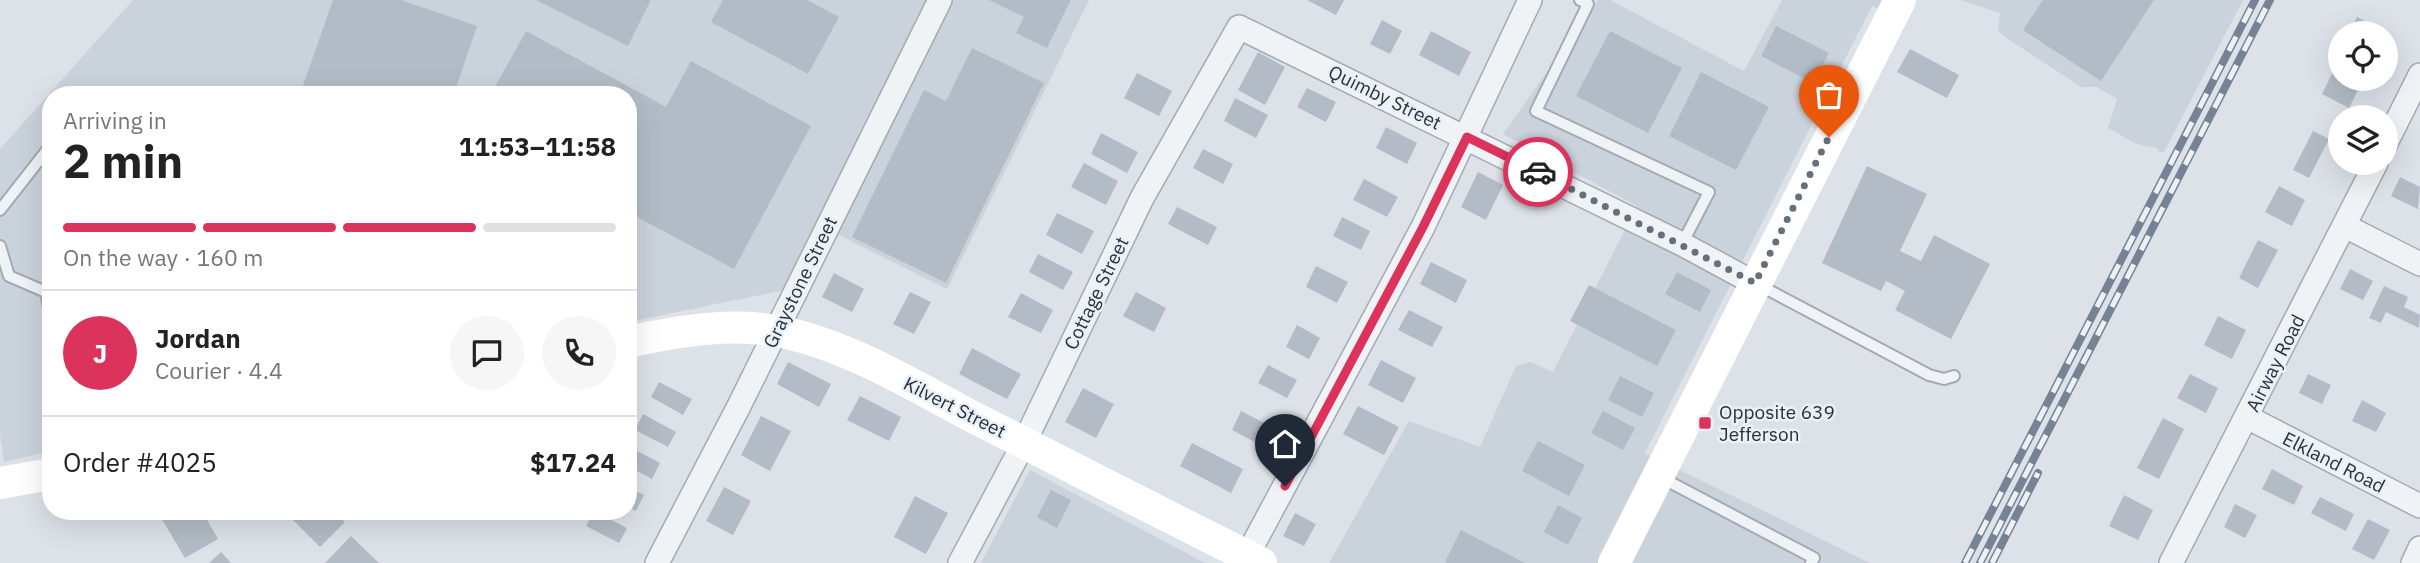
<!DOCTYPE html>
<html lang="en">
<head>
<meta charset="utf-8">
<style>
  :root { --surface:#fff; --page:#f6f6f6; --text:#222; --muted:#767676; --line:#e0e0e0; --accent:#dc335d }
  body { margin:0; font-family:"IBM Plex Sans",sans-serif; background:var(--page); color:var(--text); height:100vh; display:flex; flex-direction:column; font-size:26px; white-space:nowrap }
  * { box-sizing:border-box; margin:0 }
  p { font-size:23px; color:var(--muted) }
  .icon { flex:none; width:38px; height:38px; fill:none; stroke:currentColor; stroke-width:2; stroke-linecap:round; stroke-linejoin:round }
  .map { position:relative; flex:1; overflow:hidden }
  .sheet { position:absolute; left:42px; top:86px; width:595px; height:434px; display:flex; flex-direction:column; background:var(--surface); border-radius:28px; box-shadow:0 7px 28px #0002 }
  .sheet>* { flex:none }
  .controls { position:absolute; left:2328px; top:21px; display:grid; gap:14px }
  .controls a { display:grid; place-items:center; width:70px; height:70px; border-radius:50%; background:var(--surface); box-shadow:0 7px 28px #0002; font-size:35px }
  .pin { position:absolute; display:grid; place-items:center; width:60px; height:60px; color:#fff; margin:-72px -30px; border-radius:50% 50% 50% 0; rotate:-45deg; box-shadow:0 0 7px #0007 }
  .pin .icon { rotate:45deg }
  .courier { position:absolute; display:grid; place-items:center; width:70px; height:70px; margin:-35px; border:5px solid #dc335d; border-radius:50%; background:#fff; color:#222; box-shadow:0 2px 9px #0007 }
  .headline em { font-style:normal; font-weight:800 }
  .headline div { display:flex; flex-direction:column-reverse }
  .headline { display:flex; align-items:center; justify-content:space-between; height:119px; padding:0 21px }
  h1 { font-size:46px; font-weight:800; line-height:52px }
  .bar { display:grid; grid-template-columns:repeat(4,1fr); gap:10px 7px; align-content:center; height:84px; padding:0 21px }
  .bar i { height:9px; border-radius:5px; background:var(--line) }
  .bar .selected { background:var(--accent) }
  .bar p { grid-column:span 4 }
  .line { display:flex; align-items:center; gap:18px; padding:0 21px; border-top:2px solid var(--line) }
  .line div { flex:1 }
  .round { display:grid; place-items:center; flex:none; width:74px; height:74px; border-radius:37px; background:var(--page) }
  .map>svg:first-child { display:block }
  .built { fill:#cad2db }
  .building { fill:#b3bcc6 }
  .lines { fill:none; stroke-linecap:round; stroke-linejoin:round }
  .lane-casing { stroke:#a2aab2; stroke-width:14 }
  .street-casing { stroke:#a2aab2; stroke-width:26 }
  .lane { stroke:#f0f3f6; stroke-width:10 }
  .street { stroke:#f0f3f6; stroke-width:23 }
  .secondary { stroke:#fff; stroke-width:32 }
  .rail-casing { stroke:#758394; stroke-width:8 }
  .rail { stroke:#ecf1f6; stroke-width:5; stroke-dasharray:16; stroke-linecap:butt }
  .done { stroke:#65707b; stroke-width:7; stroke-dasharray:0 12.6 }
  .route { stroke:#dc335d; stroke-width:9 }
  .poi-dot { fill:#dc335d; stroke:#ecf1f6; stroke-width:2.5 }
  .labels { text-anchor:middle; dominant-baseline:central; stroke-width:5; stroke-linejoin:round; paint-order:stroke }
  .street-label { font-size:19px; fill:#253240; stroke:#ecf1f6 }
  .poi-label { font-size:19px; fill:#253240; stroke:#ecf1f6; text-anchor:start }
</style>
</head>
<body>
<div class="map">
<svg width="2420" height="563" viewBox="0 0 2420 563">
  <rect width="100%" height="100%" fill="#dde2e8"/>
  <!-- built -->
  <path class="built" d="M133,0H1089L947,289L837,234L805,286L628,322V94H51V451L4,462L0,433V149Z
    M1598,0H1610L1744,71L1782,0H1905L1894,16L1872,6L1645,453L1870,563H1329L1409,421L1480,447L1516,366L1531,362L1553,372L1637,206L1503,134Z
    M1960,0H2243L2164,152L2159,153L2157,148L2136,144L2108,128L2117,99L2097,87H2081L2008,39L1998,31L2000,13Z
    M1030,470L1205,563H981Z"/>
  <!-- building -->
  <path class="building" d="M333,0H401L477,26L454,94H300Z
    M536,0H651L628,46Z
    M723,0H807L839,17L808,74L711,22Z
    M989,0H1071L1047,48L1016,33L1024,17Z
    M1307,0H1344L1336,15Z
    M2043,0H2154L2101,81L2023,30Z
    M2357,17L2389,33H2390L2385,39V33H2349Z
    M1382,20L1402,31L1390,54L1370,44Z
    M1776,26L1829,53L1813,83L1761,56Z
    M526,31L666,107L691,61L811,126L734,269L628,212V94H491Z
    M1431,31L1471,52L1459,76L1419,55Z
    M1610,31L1682,68L1648,133L1576,96Z
    M972,48L1044,83L946,283L852,237L924,90L946,101Z
    M1910,49L1959,75L1947,98L1897,72Z
    M1258,52L1285,67L1265,105L1238,90Z
    M2334,70L2340,73V79H2350L2361,84L2349,108L2322,94Z
    M1701,72L1769,107L1736,170L1669,136Z
    M1137,73L1172,91L1159,116L1124,98Z
    M1307,88L1336,102L1326,122L1297,107Z
    M1235,98L1268,115L1256,138L1224,121Z
    M1386,127L1417,143L1407,164L1376,148Z
    M2313,131L2329,139L2309,178L2293,170Z
    M1101,133L1138,152L1127,173L1091,154Z
    M1203,149L1233,164L1223,184L1193,168Z
    M1084,163L1118,181L1106,205L1071,187Z
    M1867,166L1927,194L1900,251L1921,261L1934,235L1990,264L1951,339L1895,310L1905,291L1886,281L1881,291L1822,263Z
    M1478,172L1503,185L1486,220L1461,207Z
    M2400,177L2420,187L2418,209L2391,196Z
    M1364,179L1398,197L1387,217L1353,200Z
    M2279,186L2305,200L2292,226L2265,212Z
    M1177,207L1217,227L1208,245L1168,224Z
    M1057,213L1094,231L1082,254L1046,235Z
    M1342,217L1370,231L1361,250L1333,236Z
    M2258,240L2278,250L2258,288L2239,278Z
    M1038,254L1073,272L1063,290L1029,272Z
    M1431,262L1467,280L1456,303L1420,284Z
    M1316,266L1348,282L1337,303L1306,287Z
    M2350,269L2373,281L2363,300L2340,289Z
    M1677,272L1711,290L1700,312L1665,294Z
    M834,273L864,289L852,312L822,297Z
    M1589,285L1676,330L1657,366L1570,321Z
    M2384,286L2408,297L2404,307L2420,315L2419,328L2386,312L2381,323L2369,318Z
    M910,292L931,302L914,334L893,324Z
    M1136,292L1166,308L1154,332L1123,316Z
    M1021,293L1053,310L1041,333L1008,317Z
    M1409,310L1443,327L1432,347L1398,330Z
    M2218,316L2246,330L2232,359L2204,345Z
    M1297,325L1320,338L1309,359L1286,347Z
    M972,348L1021,374L1007,399L959,374Z
    M1381,360L1416,378L1403,403L1368,385Z
    M788,362L831,384L819,407L777,384Z
    M1268,365L1297,380L1287,398L1258,383Z
    M2190,374L2218,388L2206,413L2177,398Z
    M2308,374L2331,385L2322,404L2299,393Z
    M1620,376L1654,393L1642,417L1608,400Z
    M659,382L692,399L683,415L651,397Z
    M1083,388L1114,404L1096,438L1065,422Z
    M860,396L901,417L889,441L847,420Z
    M2362,400L2386,413L2376,432L2352,421Z
    M1358,406L1399,427L1384,455L1343,434Z
    M1241,411L1278,430L1268,449L1232,430Z
    M1603,411L1635,428L1623,450L1591,433Z
    M643,414L676,432L668,447L635,430Z
    M761,416L791,431L770,471L741,455Z
    M2163,418L2184,429L2159,479L2137,468Z
    M1538,441L1585,465L1569,496L1522,471Z
    M1192,443L1243,469L1231,493L1180,466Z
    M628,446L660,463L652,479L628,466Z
    M2272,469L2303,486L2294,505L2262,489Z
    M628,487L644,495L636,511L628,507Z
    M724,487L751,501L733,535L706,521Z
    M1051,490L1071,500L1057,528L1037,517Z
    M2124,495L2153,510L2138,540L2109,526Z
    M915,496L948,513L926,554L894,537Z
    M2320,497L2354,514L2346,531L2311,513Z
    M2235,504L2257,515L2245,538L2224,527Z
    M1558,505L1582,518L1568,545L1544,532Z
    M157,511H202L218,539L185,558Z
    M284,511H334L345,522L320,547Z
    M594,511L627,528L619,543L586,526Z
    M1295,513L1316,524L1304,546L1283,536Z
    M2368,519L2390,530L2374,560L2352,549Z
    M1461,530L1525,563H1447L1445,562Z
    M351,536L379,563H325Z
    M221,552L231,563H209Z"/>
  <g class="lines">
    <!-- lane casing -->
    <g class="lane-casing">
      <path id="lane" d="M1580,0L1588,4L1536,111L1709,192L1682,244
        M0,210L51,145
        M0,246L9,276L46,292L51,319
        M1759,285L1929,375L1944,379L1954,376
        M1660,477L1814,558L1811,563"/>
    </g>
    <!-- street casing -->
    <g class="street-casing">
      <path id="street" d="M2385,145L2420,75
        M2345,226L2420,264
        M2247,417L2420,506
        M1247,556L1423,227L1530,0
        M657,563L738,408L940,0
        M960,563L1024,443L1142,198L1239,27L1682,244L1754,283
        M2171,563L2376,163
        M2413,563L2420,548"/>
    </g>
    <!-- lane -->
    <use href="#lane" class="lane"/>
    <!-- street -->
    <use href="#street" class="street"/>
    <!-- secondary -->
    <path class="secondary" d="M628,342C678,331 737,321 787,333C852,348 913,385 971,416C1068,465 1164,515 1261,563
      M0,483L51,474
      M1614,563L1900,0"/>
    <!-- rail casing -->
    <g class="rail-casing">
      <path id="rail" d="M1965,563L2255,0
        M1980,563L2270,0
        M1992,563L2038,473"/>
    </g>
    <!-- rail -->
    <use href="#rail" class="rail"/>
  </g>
  <g class="lines">
    <!-- done -->
    <path class="done" d="M1538,172L1755,283L1829,137"/>
    <!-- route -->
    <path class="route" d="M1285,486L1423,227L1467,137L1538,172"/>
  </g>
  <!-- markers -->
  <rect class="poi-dot" x="1698" y="416" width="14" height="14" rx="3.5"/>
  <g class="labels">
    <!-- street labels -->
    <g class="street-label">
      <text transform="translate(1385 97) rotate(26)">Quimby Street</text>
      <text transform="translate(800 282) rotate(-64)">Graystone Street</text>
      <text transform="translate(1096 293) rotate(-64)">Cottage Street</text>
      <text transform="translate(2275 363) rotate(-63)">Airway Road</text>
      <text transform="translate(955 407) rotate(27)">Kilvert Street</text>
      <text transform="translate(2334 462) rotate(27)">Elkland Road</text>
    </g>
    <!-- poi labels -->
    <g class="poi-label">
      <text x="1719" y="412">Opposite 639<tspan x="1719" dy="22">Jefferson</tspan></text>
    </g>
  </g>
</svg>
<div class="controls">
<a><svg class="icon" aria-label="locate" viewBox="0 0 24 24"><circle cx="12" cy="12" r="6"/><path d="M12 2v4M12 18v4M2 12h4M18 12h4"/></svg></a>
<a><svg class="icon" aria-label="layers" viewBox="0 0 24 24"><path d="M12 4l9 5-9 5-9-5zM3 14l9 5 9-5"/></svg></a>
</div>
<div class="pin" style="left:1829px;top:137px;background:#ea580c"><svg class="icon" aria-label="bag" viewBox="0 0 24 24"><path d="M5 8h14l-1 12H6zM9 8a3 3 0 0 1 6 0"/></svg></div>
<div class="pin" style="left:1285px;top:486px;background:#1f2937"><svg class="icon" aria-label="home" viewBox="0 0 24 24"><path d="M3 11l9-7 9 7M6 9v11h12V9"/></svg></div>
<div class="courier" style="left:1538px;top:172px"><svg class="icon" aria-label="car" viewBox="0 0 24 24"><path d="M5 17H2v-5l4-1 3-4h7l3 4 3 1v5h-3M9 17h6M6 11h13"/><circle cx="7" cy="17" r="2"/><circle cx="17" cy="17" r="2"/></svg></div>
<section class="sheet">
<div class="headline"><div><h1>2 min</h1><p>Arriving in</p></div><em>11:53–11:58</em></div>
<div class="bar"><i class="selected"></i><i class="selected"></i><i class="selected"></i><i></i><p>On the way · 160 m</p></div>
<div class="line" style="height:126px"><b class="round" style="background:var(--accent);color:#fff">J</b><div><b>Jordan</b><p>Courier · 4.4</p></div><a class="round"><svg class="icon" aria-label="chat" viewBox="0 0 24 24"><path d="M4 5h16v11H9l-5 4z"/></svg></a><a class="round"><svg class="icon" aria-label="phone" viewBox="0 0 24 24"><path d="M5 4h4l2 5-3 2q2 4 5 5l2-3 5 2v4C11 20 4 13 5 4z"/></svg></a></div>
<div class="line" style="height:91px"><div>Order #4025</div><b>$17.24</b></div>
</section>
</div>
</body>
</html>
